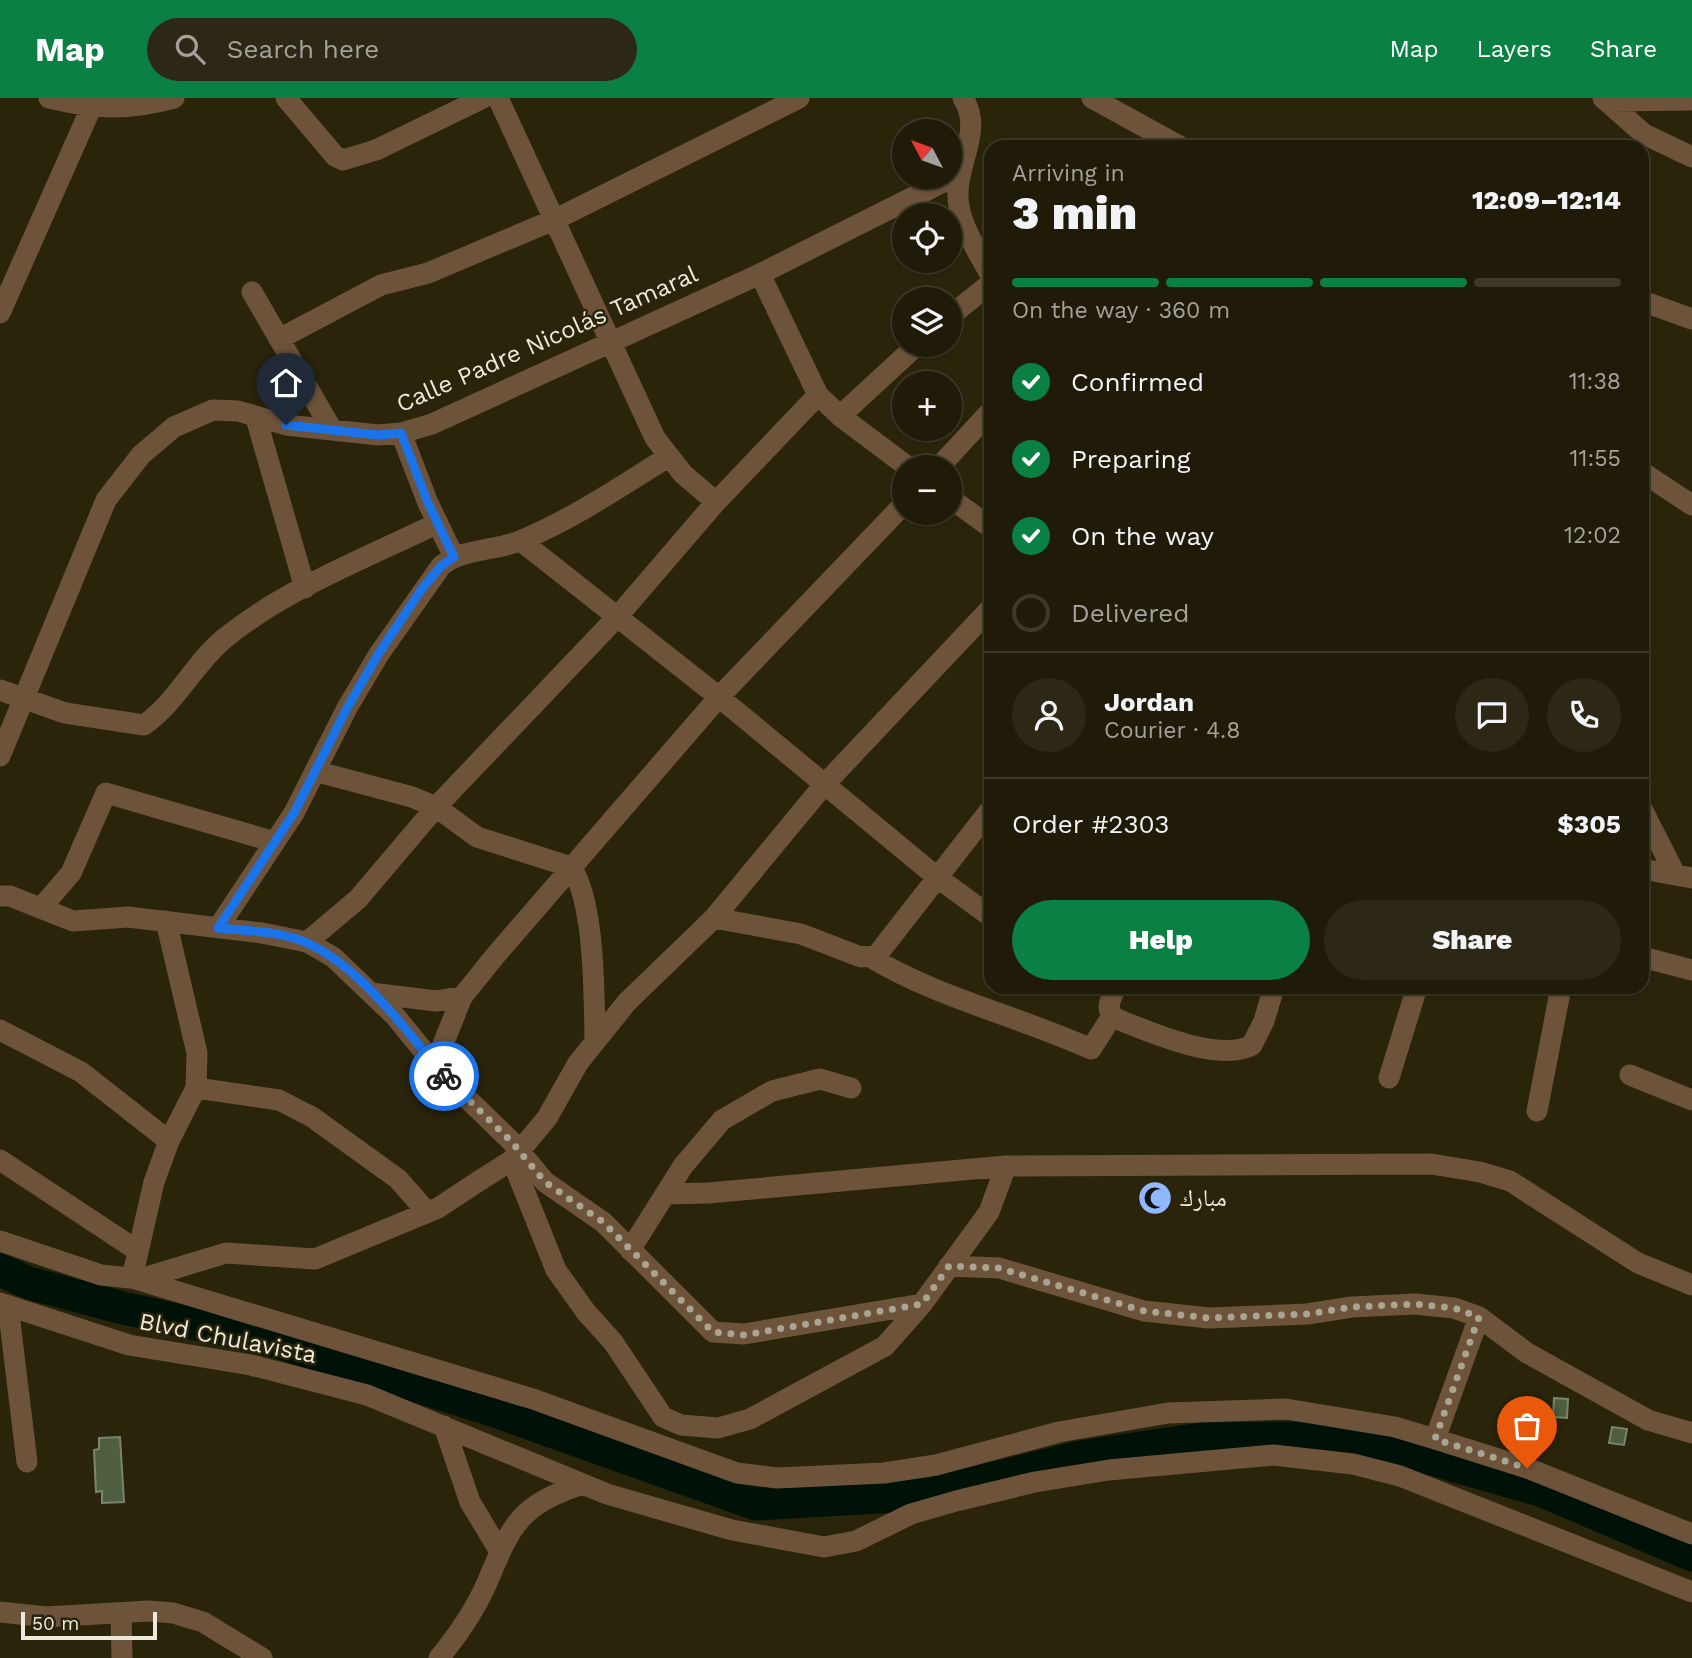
<!DOCTYPE html>
<html lang="en">
<head>
<meta charset="utf-8">
<style>
  :root { --surface:#201b08; --page:#2d2816; --text:#f1f3f6; --muted:#a2a19c; --line:#3d3929; --accent:#0b8043 }
  body { margin:0; font-family:"Work Sans","Noto Naskh Arabic",sans-serif; background:var(--page); color:var(--text); height:100vh; display:flex; flex-direction:column; font-size:26px; white-space:nowrap }
  * { box-sizing:border-box; margin:0 }
  p { font-size:23px; color:var(--muted) }
  .icon { flex:none; width:38px; height:38px; fill:none; stroke:currentColor; stroke-width:2; stroke-linecap:round; stroke-linejoin:round }
  .map { position:relative; flex:1; overflow:hidden }
  .details { position:absolute; left:984px; top:42px; width:665px; height:854px; display:flex; flex-direction:column; background:var(--surface); border-radius:21px; box-shadow:0 2px 5px #0004,0 0 0 2px var(--line) }
  .details>* { flex:none }
  .needle { width:46px; rotate:311deg }
  .tools { position:absolute; left:892px; top:21px; display:grid; gap:14px }
  .tools a { display:grid; place-items:center; width:70px; height:70px; border-radius:50%; background:var(--surface); box-shadow:0 2px 5px #0004,0 0 0 2px var(--line); font-size:35px }
  .scale { position:absolute; left:21px; bottom:18px; width:136px; box-sizing:border-box; padding-left:7px; border:4px solid #edeadb; border-top:0; font-size:19px; line-height:24px; white-space:nowrap; color:#edeadb; -webkit-text-stroke:5px #2a240b; paint-order:stroke }
  .pin { position:absolute; display:grid; place-items:center; width:60px; height:60px; color:#fff; margin:-72px -30px; border-radius:50% 50% 50% 0; rotate:-45deg; box-shadow:0 0 7px #0007 }
  .pin .icon { rotate:45deg }
  .courier { position:absolute; display:grid; place-items:center; width:70px; height:70px; margin:-35px; border:5px solid #1a73e8; border-radius:50%; background:#fff; color:#222; box-shadow:0 2px 9px #0007 }
  .overview em { font-style:normal; font-weight:800 }
  .overview div { display:flex; flex-direction:column-reverse }
  .overview { display:flex; align-items:center; justify-content:space-between; height:119px; padding:0 28px }
  h1 { font-size:46px; font-weight:800; line-height:52px }
  .bar { display:grid; grid-template-columns:repeat(4,1fr); gap:10px 7px; align-content:center; height:84px; padding:0 28px }
  .bar i { height:9px; border-radius:5px; background:var(--line) }
  .bar .selected { background:var(--accent) }
  .bar p { grid-column:span 4 }
  .line { display:flex; align-items:center; gap:18px; padding:0 28px; border-top:2px solid var(--line) }
  .line div { flex:1 }
  .round { display:grid; place-items:center; flex:none; width:74px; height:74px; border-radius:37px; background:var(--page) }
  ol { padding:0 28px; list-style:none }
  li { display:flex; align-items:center; gap:21px; height:77px }
  li p { margin-inline-start:auto }
  li .icon { padding:7px; border-radius:50%; background:var(--accent); color:#fff; stroke-width:4 }
  li:last-child { color:var(--muted) }
  li i { width:38px; height:38px; border:4px solid var(--line); border-radius:50% }
  .button { display:flex; gap:14px; margin-top:auto; padding:14px 28px }
  .button a { flex:1; height:80px; border-radius:42px; background:var(--accent); color:#fff; font-size:28px; font-weight:800; line-height:80px; text-align:center }
  .button a+a { background:var(--page); color:var(--text) }
  header { display:flex; align-items:center; gap:42px; box-sizing:border-box; height:98px; padding:0 35px; background:var(--accent); color:#fff }
  header strong { font-size:33px }
  nav { display:flex; gap:38px; margin-inline-start:auto; font-size:24px }
  .search { width:490px; height:63px; background:var(--page); display:flex; align-items:center; gap:18px; box-sizing:border-box; padding:0 24px; border-radius:38px; color:var(--muted); font-size:26px }
  .map>svg:first-child { display:block }
  .lines { fill:none; stroke-linecap:round; stroke-linejoin:round }
  .river { stroke:#001207; stroke-width:33 }
  .building { fill:#4e5e3e; stroke:#79866d; stroke-width:2 }
  .minor { stroke:#6e533b; stroke-width:21 }
  .done { stroke:#a9a592; stroke-width:7; stroke-dasharray:0 12.6 }
  .route { stroke:#1a73e8; stroke-width:9 }
  .labels { text-anchor:middle; dominant-baseline:central; stroke-width:5; stroke-linejoin:round; paint-order:stroke }
  .street-label { font-size:24px; fill:#edeadb; stroke:#2a240b }
  .poi-label { font-size:24px; fill:#edeadb; stroke:#2a240b; text-anchor:start }
</style>
</head>
<body>
<header>
<strong>Map</strong>
<div class="search"><svg class="icon" aria-label="search" viewBox="0 0 24 24"><circle cx="10" cy="10" r="6"/><path d="M15 15l6 6"/></svg>Search here</div>
<nav><a>Map</a><a>Layers</a><a>Share</a></nav>
</header>
<div class="map">
<svg width="1692" height="1560" viewBox="0 0 1692 1560">
  <rect width="100%" height="100%" fill="#2a240b"/>
  <g class="lines">
    <!-- river -->
    <path class="river" d="M0,1172L29,1185L123,1210L278,1244L495,1313L756,1406L930,1396L1080,1359L1201,1341L1313,1340L1424,1359L1543,1393L1692,1457"/>
  </g>
  <!-- building -->
  <path class="building" d="M1554,1300L1568,1301L1567,1320L1553,1319Z
    M1612,1329L1627,1331L1624,1347L1609,1345Z
    M120,1339L124,1404L102,1405V1393L96,1394L94,1352L99,1351V1340Z"/>
  <g class="lines">
    <!-- minor -->
    <path class="minor" d="M49,0C96,11 126,13 174,0
      M286,0L335,58L343,62L376,52L483,0
      M498,0L655,340L683,376L716,404
      M963,0C983,31 958,63 958,95C957,123 977,152 990,176
      M1092,0L1181,49
      M1603,0L1644,36L1692,59
      M1606,3L1692,2
      M760,176L818,297L840,318L908,369
      M252,194L331,330
      M1642,203L1692,221
      M0,215L91,10
      M950,218L990,186
      M279,241L381,187L428,175L556,121L799,0
      M840,318L917,247
      M256,320L305,490
      M401,335L428,405L454,459
      M939,369L990,314
      M1642,374L1692,407
      M950,400L990,429
      M521,443L719,599L938,780L990,818
      M0,592L65,615L144,627C177,604 194,565 225,540C287,490 366,460 438,425
      M0,658L106,402L141,357L174,329L213,312L238,313L286,327L378,337L401,335L432,326L760,176L961,75
      M315,673L412,699L436,709L477,739L571,769C595,804 594,897 595,941
      M1642,711L1675,776
      M1642,771L1692,780
      M0,798H10L73,823L128,819L262,835L307,844L333,859L395,918L445,979L511,1043L545,1084L603,1124L713,1234L744,1236L922,1206
      M41,810L71,775L106,695L275,744
      M714,820L801,836L861,859L877,857L990,712
      M218,830L294,715L347,610L379,556L441,468C462,450 497,453 522,442C573,421 621,388 668,359
      M307,844L358,801L436,709L618,518L716,404L818,297
      M870,859C938,900 1018,918 1091,951L1112,918
      M1642,859L1692,872
      M1116,889C1111,900 1103,913 1117,921C1149,934 1220,965 1252,947L1264,923L1274,889
      M371,895L436,903L462,899
      M0,932L81,974L169,1043
      M435,966L462,899L495,858L719,599L905,405
      M1630,977L1692,1002
      M1389,980L1417,889
      M196,990L279,1002L312,1019L398,1081L427,1114
      M1537,1013L1561,889
      M0,1062L138,1153
      M512,1062L556,1172L586,1214L613,1244L663,1319L681,1327L718,1330L750,1321L885,1248L922,1206L989,1114L1006,1068
      M665,1096L708,1095L1006,1068L1431,1066L1480,1074L1510,1083L1638,1165L1692,1187
      M0,1143L101,1177L140,1181L226,1155L315,1161L438,1110L479,1083L512,1062L547,1020L578,965L627,904L714,820L823,688L990,511
      M630,1152L683,1068L722,1022L772,993L820,981L851,990
      M949,1168L999,1170L1144,1213L1209,1220L1307,1216L1352,1209L1415,1206L1454,1210L1479,1219L1527,1255L1648,1322L1692,1335
      M132,1180L533,1301L737,1375L777,1380L884,1375L936,1367L1059,1334L1168,1315L1286,1311L1395,1329L1435,1341L1527,1370L1692,1436
      M132,1180L154,1084L169,1043L196,990L197,955L166,823
      M0,1205L129,1247L251,1267L367,1297L607,1396L732,1432L824,1449L856,1443L911,1416L956,1403L1035,1384L1109,1372L1273,1357L1353,1366L1400,1378L1692,1494
      M8,1208L27,1364
      M444,1328L470,1404L499,1452
      M1435,1341L1479,1219
      M0,1514L46,1519L148,1513L173,1515L203,1524L262,1560
      M121,1515L122,1560
      M439,1560C458,1537 474,1514 486,1487C511,1428 518,1407 583,1386"/>
  </g>
  <g class="lines">
    <!-- done -->
    <path class="done" d="M444,978L511,1043L545,1084L603,1124L713,1234L744,1237L922,1206L949,1168L999,1170L1144,1213L1209,1220L1307,1216L1352,1209L1415,1206L1454,1210L1479,1219L1435,1341L1527,1370"/>
    <!-- route -->
    <path class="route" d="M286,327L378,337L401,335L428,405L454,459L441,468L421,492L379,555L347,610L294,715L218,830C247,833 283,833 309,846C360,869 409,935 444,978"/>
  </g>
  <!-- icons -->
  <defs>
    <g id="mosque-disc" transform="scale(1.75)"><circle r="9.5" fill="#91b8fd" stroke="#2a240b"/><path d="M3.5-4.9A6 6 0 1 0 3.5 4.9A5 5 0 1 1 3.5-4.9Z" fill="#111"/></g>
  </defs>
  <g fill-rule="evenodd">
    <use href="#mosque-disc" x="1155" y="1100"/>
  </g>
  <g class="labels">
    <!-- street labels -->
    <g class="street-label">
      <text transform="translate(547 241) rotate(-24)">Calle Padre Nicolás Tamaral</text>
      <text transform="translate(228 1240) rotate(11)">Blvd Chulavista</text>
    </g>
    <!-- poi labels -->
    <g class="poi-label">
      <text x="1180" y="1100">مبارك</text>
    </g>
  </g>
</svg>
<div class="tools">
<a><svg class="needle" viewBox="-14 -14 28 28"><path d="M0-13l5 13h-10z" fill="#e53935"/><path d="M0 13l5-13h-10z" fill="#a2a19c"/></svg></a>
<a><svg class="icon" aria-label="locate" viewBox="0 0 24 24"><circle cx="12" cy="12" r="6"/><path d="M12 2v4M12 18v4M2 12h4M18 12h4"/></svg></a>
<a><svg class="icon" aria-label="layers" viewBox="0 0 24 24"><path d="M12 4l9 5-9 5-9-5zM3 14l9 5 9-5"/></svg></a>
<a>+</a>
<a>−</a>
</div>
<div class="scale">50 m</div>
<div class="pin" style="left:1527px;top:1370px;background:#ea580c"><svg class="icon" aria-label="bag" viewBox="0 0 24 24"><path d="M5 8h14l-1 12H6zM9 8a3 3 0 0 1 6 0"/></svg></div>
<div class="pin" style="left:286px;top:327px;background:#1f2937"><svg class="icon" aria-label="home" viewBox="0 0 24 24"><path d="M3 11l9-7 9 7M6 9v11h12V9"/></svg></div>
<div class="courier" style="left:444px;top:978px"><svg class="icon" aria-label="bike" viewBox="0 0 24 24"><circle cx="6" cy="16" r="4"/><circle cx="18" cy="16" r="4"/><path d="M6 16l4-8h5l3 8M10 8l3 8H6M13 5h3"/></svg></div>
<section class="details">
<div class="overview"><div><h1>3 min</h1><p>Arriving in</p></div><em>12:09–12:14</em></div>
<div class="bar"><i class="selected"></i><i class="selected"></i><i class="selected"></i><i></i><p>On the way · 360 m</p></div>
<ol>
<li><svg class="icon" aria-label="check" viewBox="0 0 24 24"><path d="M5 12l5 5 9-10"/></svg>Confirmed<p>11:38</p></li>
<li><svg class="icon" aria-label="check" viewBox="0 0 24 24"><path d="M5 12l5 5 9-10"/></svg>Preparing<p>11:55</p></li>
<li><svg class="icon" aria-label="check" viewBox="0 0 24 24"><path d="M5 12l5 5 9-10"/></svg>On the way<p>12:02</p></li>
<li><i></i>Delivered</li>
</ol>
<div class="line" style="height:126px"><a class="round"><svg class="icon" aria-label="person" viewBox="0 0 24 24"><circle cx="12" cy="8" r="4"/><path d="M4 21q1-7 8-7t8 7"/></svg></a><div><b>Jordan</b><p>Courier · 4.8</p></div><a class="round"><svg class="icon" aria-label="chat" viewBox="0 0 24 24"><path d="M4 5h16v11H9l-5 4z"/></svg></a><a class="round"><svg class="icon" aria-label="phone" viewBox="0 0 24 24"><path d="M5 4h4l2 5-3 2q2 4 5 5l2-3 5 2v4C11 20 4 13 5 4z"/></svg></a></div>
<div class="line" style="height:91px"><div>Order #2303</div><b>$305</b></div>
<div class="button"><a>Help</a><a>Share</a></div>
</section>
</div>
</body>
</html>
